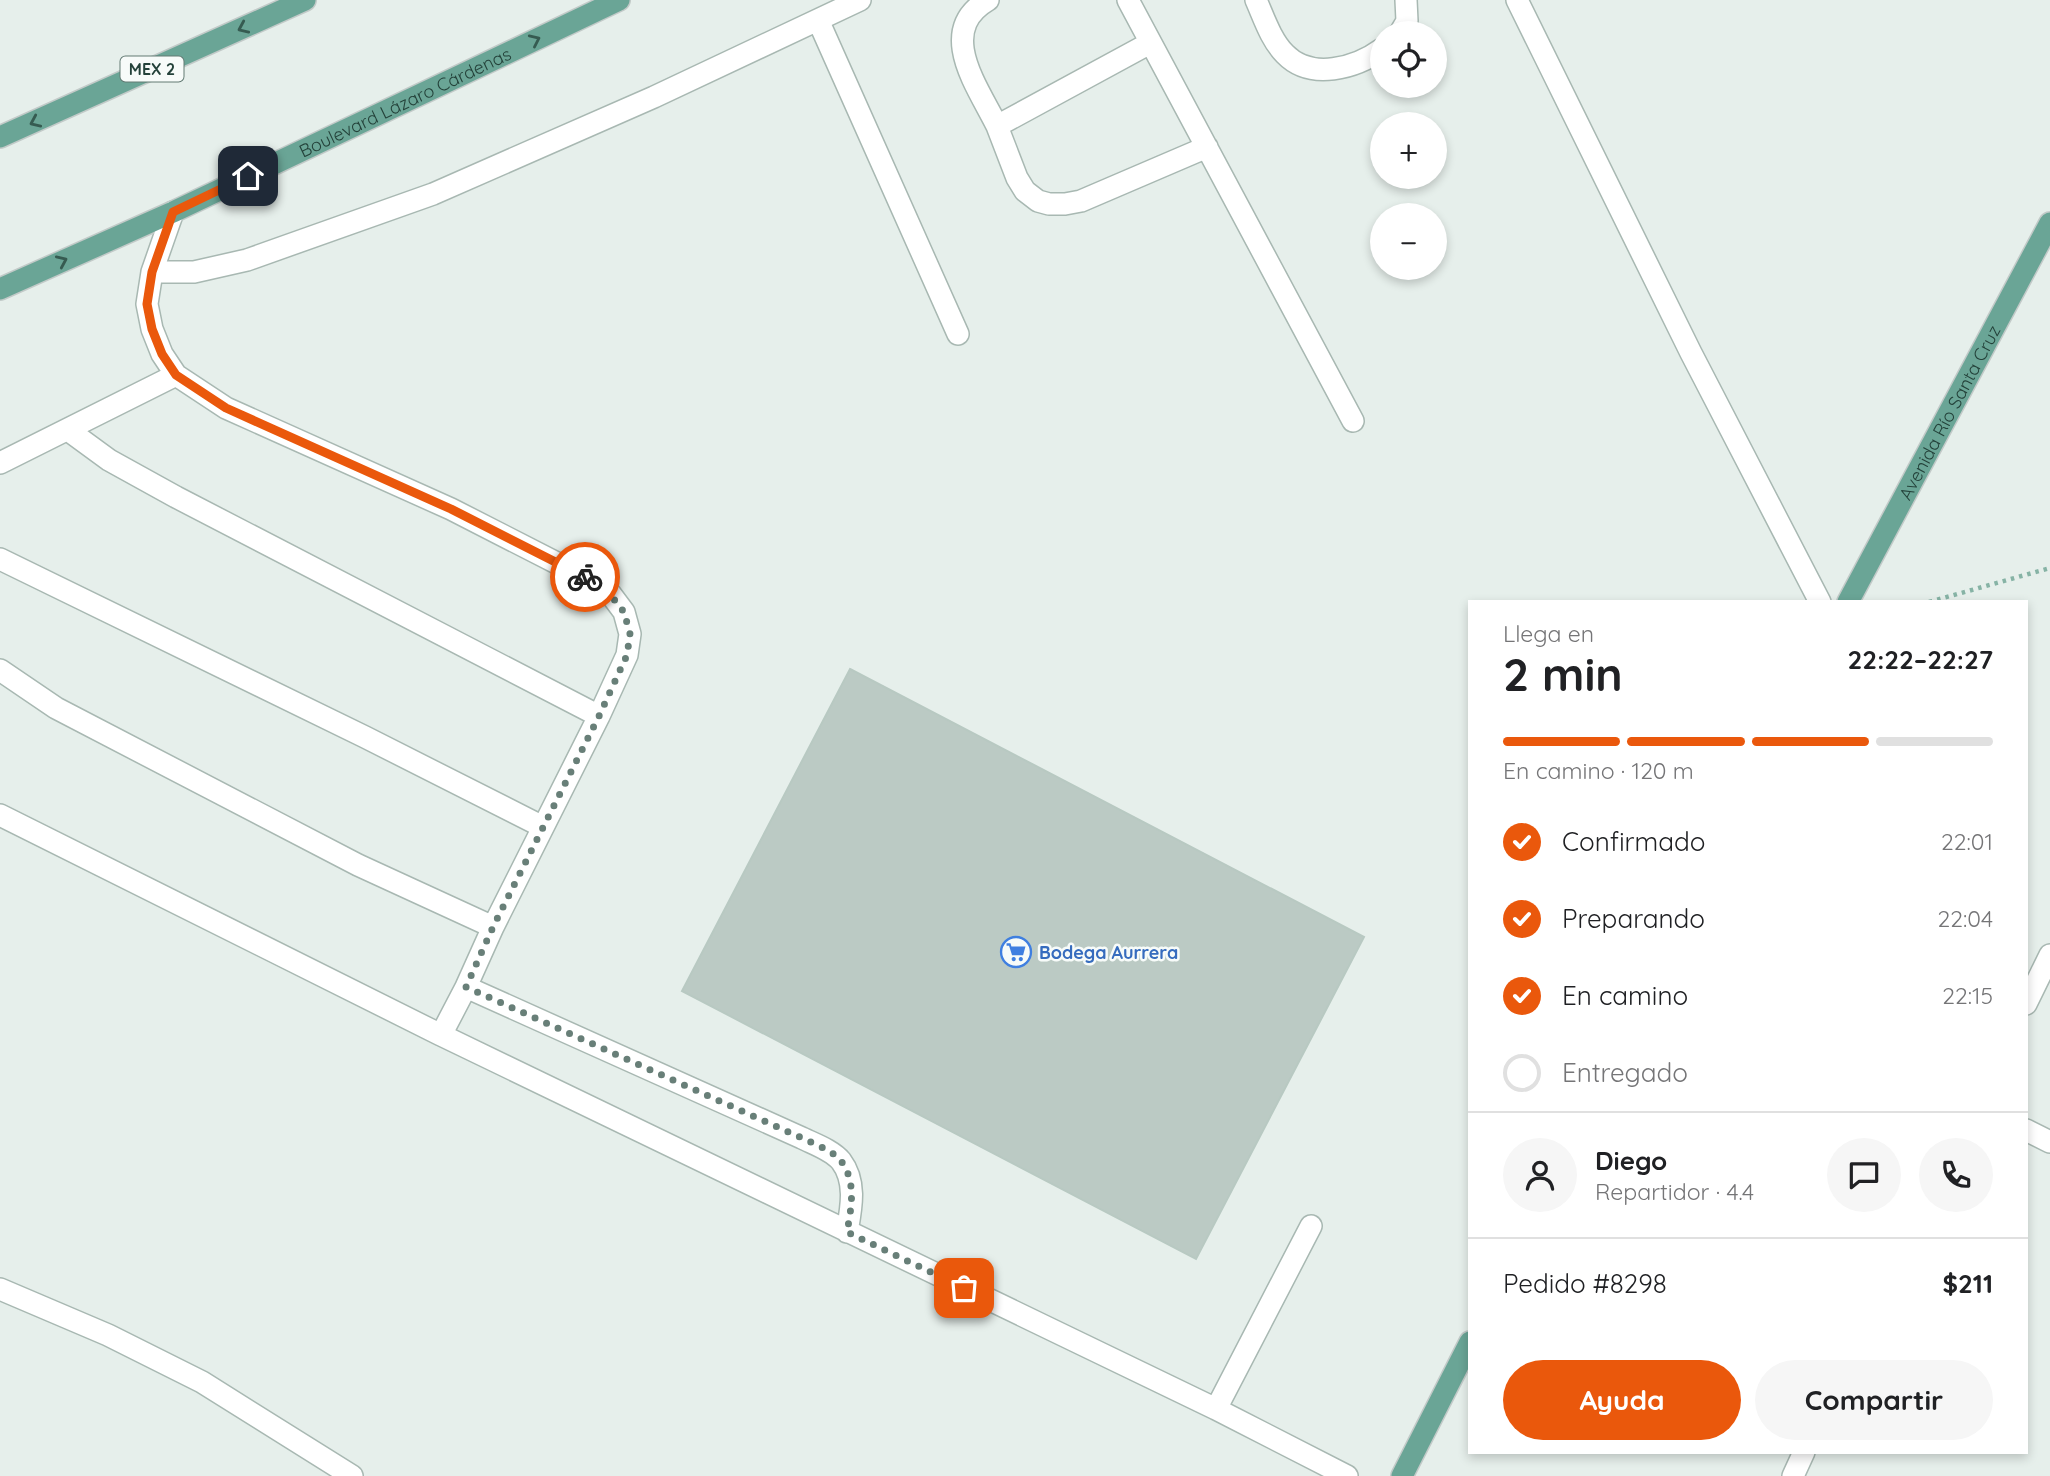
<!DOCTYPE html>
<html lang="es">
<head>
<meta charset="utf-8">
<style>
  :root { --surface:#fff; --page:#f6f6f6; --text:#202124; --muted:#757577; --line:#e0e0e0; --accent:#ea580c }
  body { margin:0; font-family:Quicksand,sans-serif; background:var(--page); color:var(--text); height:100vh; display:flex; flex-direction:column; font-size:26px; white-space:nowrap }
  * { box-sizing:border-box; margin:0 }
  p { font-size:23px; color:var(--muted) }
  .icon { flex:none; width:38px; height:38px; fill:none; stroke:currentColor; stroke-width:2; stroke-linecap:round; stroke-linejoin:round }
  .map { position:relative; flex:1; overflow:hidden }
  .panel { position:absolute; left:1468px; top:600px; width:560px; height:854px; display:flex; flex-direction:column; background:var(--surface); border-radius:0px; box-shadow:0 4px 10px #0003 }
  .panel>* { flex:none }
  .tools { position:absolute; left:1370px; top:21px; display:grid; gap:14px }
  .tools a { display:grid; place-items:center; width:77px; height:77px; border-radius:50%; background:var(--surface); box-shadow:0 4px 10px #0003; font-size:35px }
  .pin { position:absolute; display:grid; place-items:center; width:60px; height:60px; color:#fff; margin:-30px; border-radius:14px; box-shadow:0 4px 10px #0006 }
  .courier { position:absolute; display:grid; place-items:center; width:70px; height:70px; margin:-35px; border:5px solid #ea580c; border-radius:50%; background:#fff; color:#222; box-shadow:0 2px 9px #0007 }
  .head em { font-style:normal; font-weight:700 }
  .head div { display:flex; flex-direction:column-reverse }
  .head { display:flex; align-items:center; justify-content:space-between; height:119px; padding:0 35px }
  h1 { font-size:46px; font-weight:700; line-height:52px }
  .bar { display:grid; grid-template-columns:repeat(4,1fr); gap:10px 7px; align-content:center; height:84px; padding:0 35px }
  .bar i { height:9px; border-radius:5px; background:var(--line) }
  .bar .current { background:var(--accent) }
  .bar p { grid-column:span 4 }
  .line { display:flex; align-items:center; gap:18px; padding:0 35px; border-top:2px solid var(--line) }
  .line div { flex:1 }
  .round { display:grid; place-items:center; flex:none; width:74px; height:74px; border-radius:37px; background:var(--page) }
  ol { padding:0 35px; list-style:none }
  li { display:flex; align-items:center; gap:21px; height:77px }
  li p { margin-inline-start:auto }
  li .icon { padding:7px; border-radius:50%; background:var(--accent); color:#fff; stroke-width:4 }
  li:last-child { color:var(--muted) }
  li i { width:38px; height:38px; border:4px solid var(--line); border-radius:50% }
  .button { display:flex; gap:14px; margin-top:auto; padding:14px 35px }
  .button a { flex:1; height:80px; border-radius:42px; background:var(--accent); color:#fff; font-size:28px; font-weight:700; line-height:80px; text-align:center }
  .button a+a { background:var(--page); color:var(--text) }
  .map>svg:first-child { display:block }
  .building { fill:#bbcac4; stroke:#b8c9c2; stroke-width:2 }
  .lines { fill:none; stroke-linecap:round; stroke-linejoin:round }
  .minor-casing { stroke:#a8b8b2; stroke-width:24 }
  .major-casing { stroke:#c2cac8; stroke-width:24 }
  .path { stroke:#86b3a5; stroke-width:4.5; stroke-dasharray:3.5 5; stroke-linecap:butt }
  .minor { stroke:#fff; stroke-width:21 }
  .major { stroke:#6aa596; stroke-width:21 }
  .oneway { stroke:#365b51 }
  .done { stroke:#687f78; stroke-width:7; stroke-dasharray:0 12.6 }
  .route { stroke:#ea580c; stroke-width:9 }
  .labels { text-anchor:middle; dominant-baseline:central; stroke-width:5; stroke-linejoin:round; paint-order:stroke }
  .shield { fill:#f7fbf9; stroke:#637a73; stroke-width:2 }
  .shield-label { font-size:16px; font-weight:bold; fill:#24423a }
  .street-label { font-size:18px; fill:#24423a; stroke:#f7fbf9 }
  .shop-label { font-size:18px; font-weight:bold; fill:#366cbe; stroke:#f7fbf9; text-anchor:start }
</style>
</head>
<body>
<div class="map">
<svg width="2050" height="1476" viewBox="0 0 2050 1476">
  <rect width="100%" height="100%" fill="#e6efeb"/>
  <!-- building -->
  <path class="building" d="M850,669L1364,937L1196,1259L682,991Z"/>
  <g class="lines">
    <!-- minor casing -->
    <g class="minor-casing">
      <path id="minor" d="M988,0C935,31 978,87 997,126
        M1128,0L1353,421
        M1256,0C1264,18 1271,40 1285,54C1311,81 1356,68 1382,49
        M1517,0L1691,353L1820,602
        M818,20L958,334
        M1400,33L1407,21L1406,0
        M1150,43L997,126L1017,178L1025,191L1038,201L1049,204H1065L1081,201L1207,147
        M152,272H194L247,260L433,194L654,97L860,0
        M68,430L109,460L176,497L599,716
        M0,463L176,375
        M0,559L365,737L543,827
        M0,670L56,708L358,865L493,927L599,716L627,655L630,634L624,612L609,592L584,577L451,509L226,408L176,375L162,354L152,329L147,304L152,272L173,212
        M0,815L441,1035L466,987L493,927
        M466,987L802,1138C814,1144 832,1150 841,1161C857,1182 851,1209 847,1232
        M2026,1004L2050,955
        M441,1035L1216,1409L1347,1476
        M2026,1130L2050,1142
        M0,1289L108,1335L202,1382L352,1476
        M1216,1409L1311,1226
        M1793,1476L1804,1452"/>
    </g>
    <!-- major casing -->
    <g class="major-casing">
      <g id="major">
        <path d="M0,137L305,0"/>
        <path id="s1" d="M0,289L173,212L619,0"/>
        <path id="s2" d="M1848,602L2050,223"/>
        <path d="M1402,1476L1470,1342"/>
      </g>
    </g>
    <!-- path -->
    <path class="path" d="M1929,602L2050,568"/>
    <!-- minor -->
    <use href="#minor" class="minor"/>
    <!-- major -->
    <use href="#major" class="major"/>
  </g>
  <!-- one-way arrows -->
  <defs><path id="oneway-chevron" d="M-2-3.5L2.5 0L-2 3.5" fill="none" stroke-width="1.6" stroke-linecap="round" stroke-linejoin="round" transform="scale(1.75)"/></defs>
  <g class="oneway">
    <use href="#oneway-chevron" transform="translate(243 28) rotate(156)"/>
    <use href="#oneway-chevron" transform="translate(535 40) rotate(-25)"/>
    <use href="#oneway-chevron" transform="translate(35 122) rotate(156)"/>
    <use href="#oneway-chevron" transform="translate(62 261) rotate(-24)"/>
  </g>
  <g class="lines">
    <!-- done -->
    <path class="done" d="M585,577L609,593L624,612L630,634L627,655L599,716L493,927L466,987L802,1138C814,1144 832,1150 841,1161C857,1182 851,1209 847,1232L964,1288"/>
    <!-- route -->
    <path class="route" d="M248,176L173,212L152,272L147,304L152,329L162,354L176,375L226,408L451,509L585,577"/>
  </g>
  <!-- icons -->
  <defs>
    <g id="supermarket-ring" transform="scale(1.575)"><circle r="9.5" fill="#f7fbf9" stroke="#3f7fe0" stroke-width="1.5"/><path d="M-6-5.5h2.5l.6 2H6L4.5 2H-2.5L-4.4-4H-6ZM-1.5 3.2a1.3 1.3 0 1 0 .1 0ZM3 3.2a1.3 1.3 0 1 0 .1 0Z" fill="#3f7fe0"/></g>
  </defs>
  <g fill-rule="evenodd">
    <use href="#supermarket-ring" x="1016" y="952"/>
  </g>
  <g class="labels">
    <!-- shield labels -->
    <rect class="shield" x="120.5" y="56.5" width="63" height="25" rx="5"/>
    <g class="shield-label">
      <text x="152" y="69">MEX 2</text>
    </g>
    <!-- street labels -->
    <g class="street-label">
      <text stroke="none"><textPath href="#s1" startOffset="446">Boulevard Lázaro Cárdenas</textPath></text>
      <text stroke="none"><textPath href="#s2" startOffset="215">Avenida Río Santa Cruz</textPath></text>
    </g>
    <!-- shop labels -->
    <g class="shop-label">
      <text x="1039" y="952">Bodega Aurrera</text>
    </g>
  </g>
</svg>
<div class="tools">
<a><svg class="icon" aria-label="locate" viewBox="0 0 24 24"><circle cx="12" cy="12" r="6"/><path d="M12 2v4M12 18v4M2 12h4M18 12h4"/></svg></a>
<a>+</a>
<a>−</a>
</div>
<div class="pin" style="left:964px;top:1288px;background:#ea580c"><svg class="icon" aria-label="bag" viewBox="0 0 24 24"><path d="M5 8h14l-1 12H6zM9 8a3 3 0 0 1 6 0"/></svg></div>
<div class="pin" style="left:248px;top:176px;background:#1f2937"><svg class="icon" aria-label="home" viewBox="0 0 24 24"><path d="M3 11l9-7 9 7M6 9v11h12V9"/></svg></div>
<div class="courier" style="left:585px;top:577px"><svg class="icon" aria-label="bike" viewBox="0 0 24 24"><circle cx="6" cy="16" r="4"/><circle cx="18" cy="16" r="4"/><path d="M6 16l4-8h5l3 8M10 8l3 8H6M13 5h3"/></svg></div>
<section class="panel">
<div class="head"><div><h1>2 min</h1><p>Llega en</p></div><em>22:22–22:27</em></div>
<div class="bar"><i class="current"></i><i class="current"></i><i class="current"></i><i></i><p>En camino · 120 m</p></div>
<ol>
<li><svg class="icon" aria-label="check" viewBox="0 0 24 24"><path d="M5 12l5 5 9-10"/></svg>Confirmado<p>22:01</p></li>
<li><svg class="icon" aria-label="check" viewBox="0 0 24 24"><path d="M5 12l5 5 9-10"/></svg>Preparando<p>22:04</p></li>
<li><svg class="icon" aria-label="check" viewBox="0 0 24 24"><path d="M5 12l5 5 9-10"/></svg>En camino<p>22:15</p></li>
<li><i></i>Entregado</li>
</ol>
<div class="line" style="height:126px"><a class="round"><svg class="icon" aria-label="person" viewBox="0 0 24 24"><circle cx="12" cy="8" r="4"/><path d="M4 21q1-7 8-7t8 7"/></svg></a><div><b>Diego</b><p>Repartidor · 4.4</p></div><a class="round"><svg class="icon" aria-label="chat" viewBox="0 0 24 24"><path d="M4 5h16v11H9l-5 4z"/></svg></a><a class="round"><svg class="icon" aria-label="phone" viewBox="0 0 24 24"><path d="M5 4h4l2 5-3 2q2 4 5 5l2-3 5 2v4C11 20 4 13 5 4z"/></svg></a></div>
<div class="line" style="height:91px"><div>Pedido #8298</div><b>$211</b></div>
<div class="button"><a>Ayuda</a><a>Compartir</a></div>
</section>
</div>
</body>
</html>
